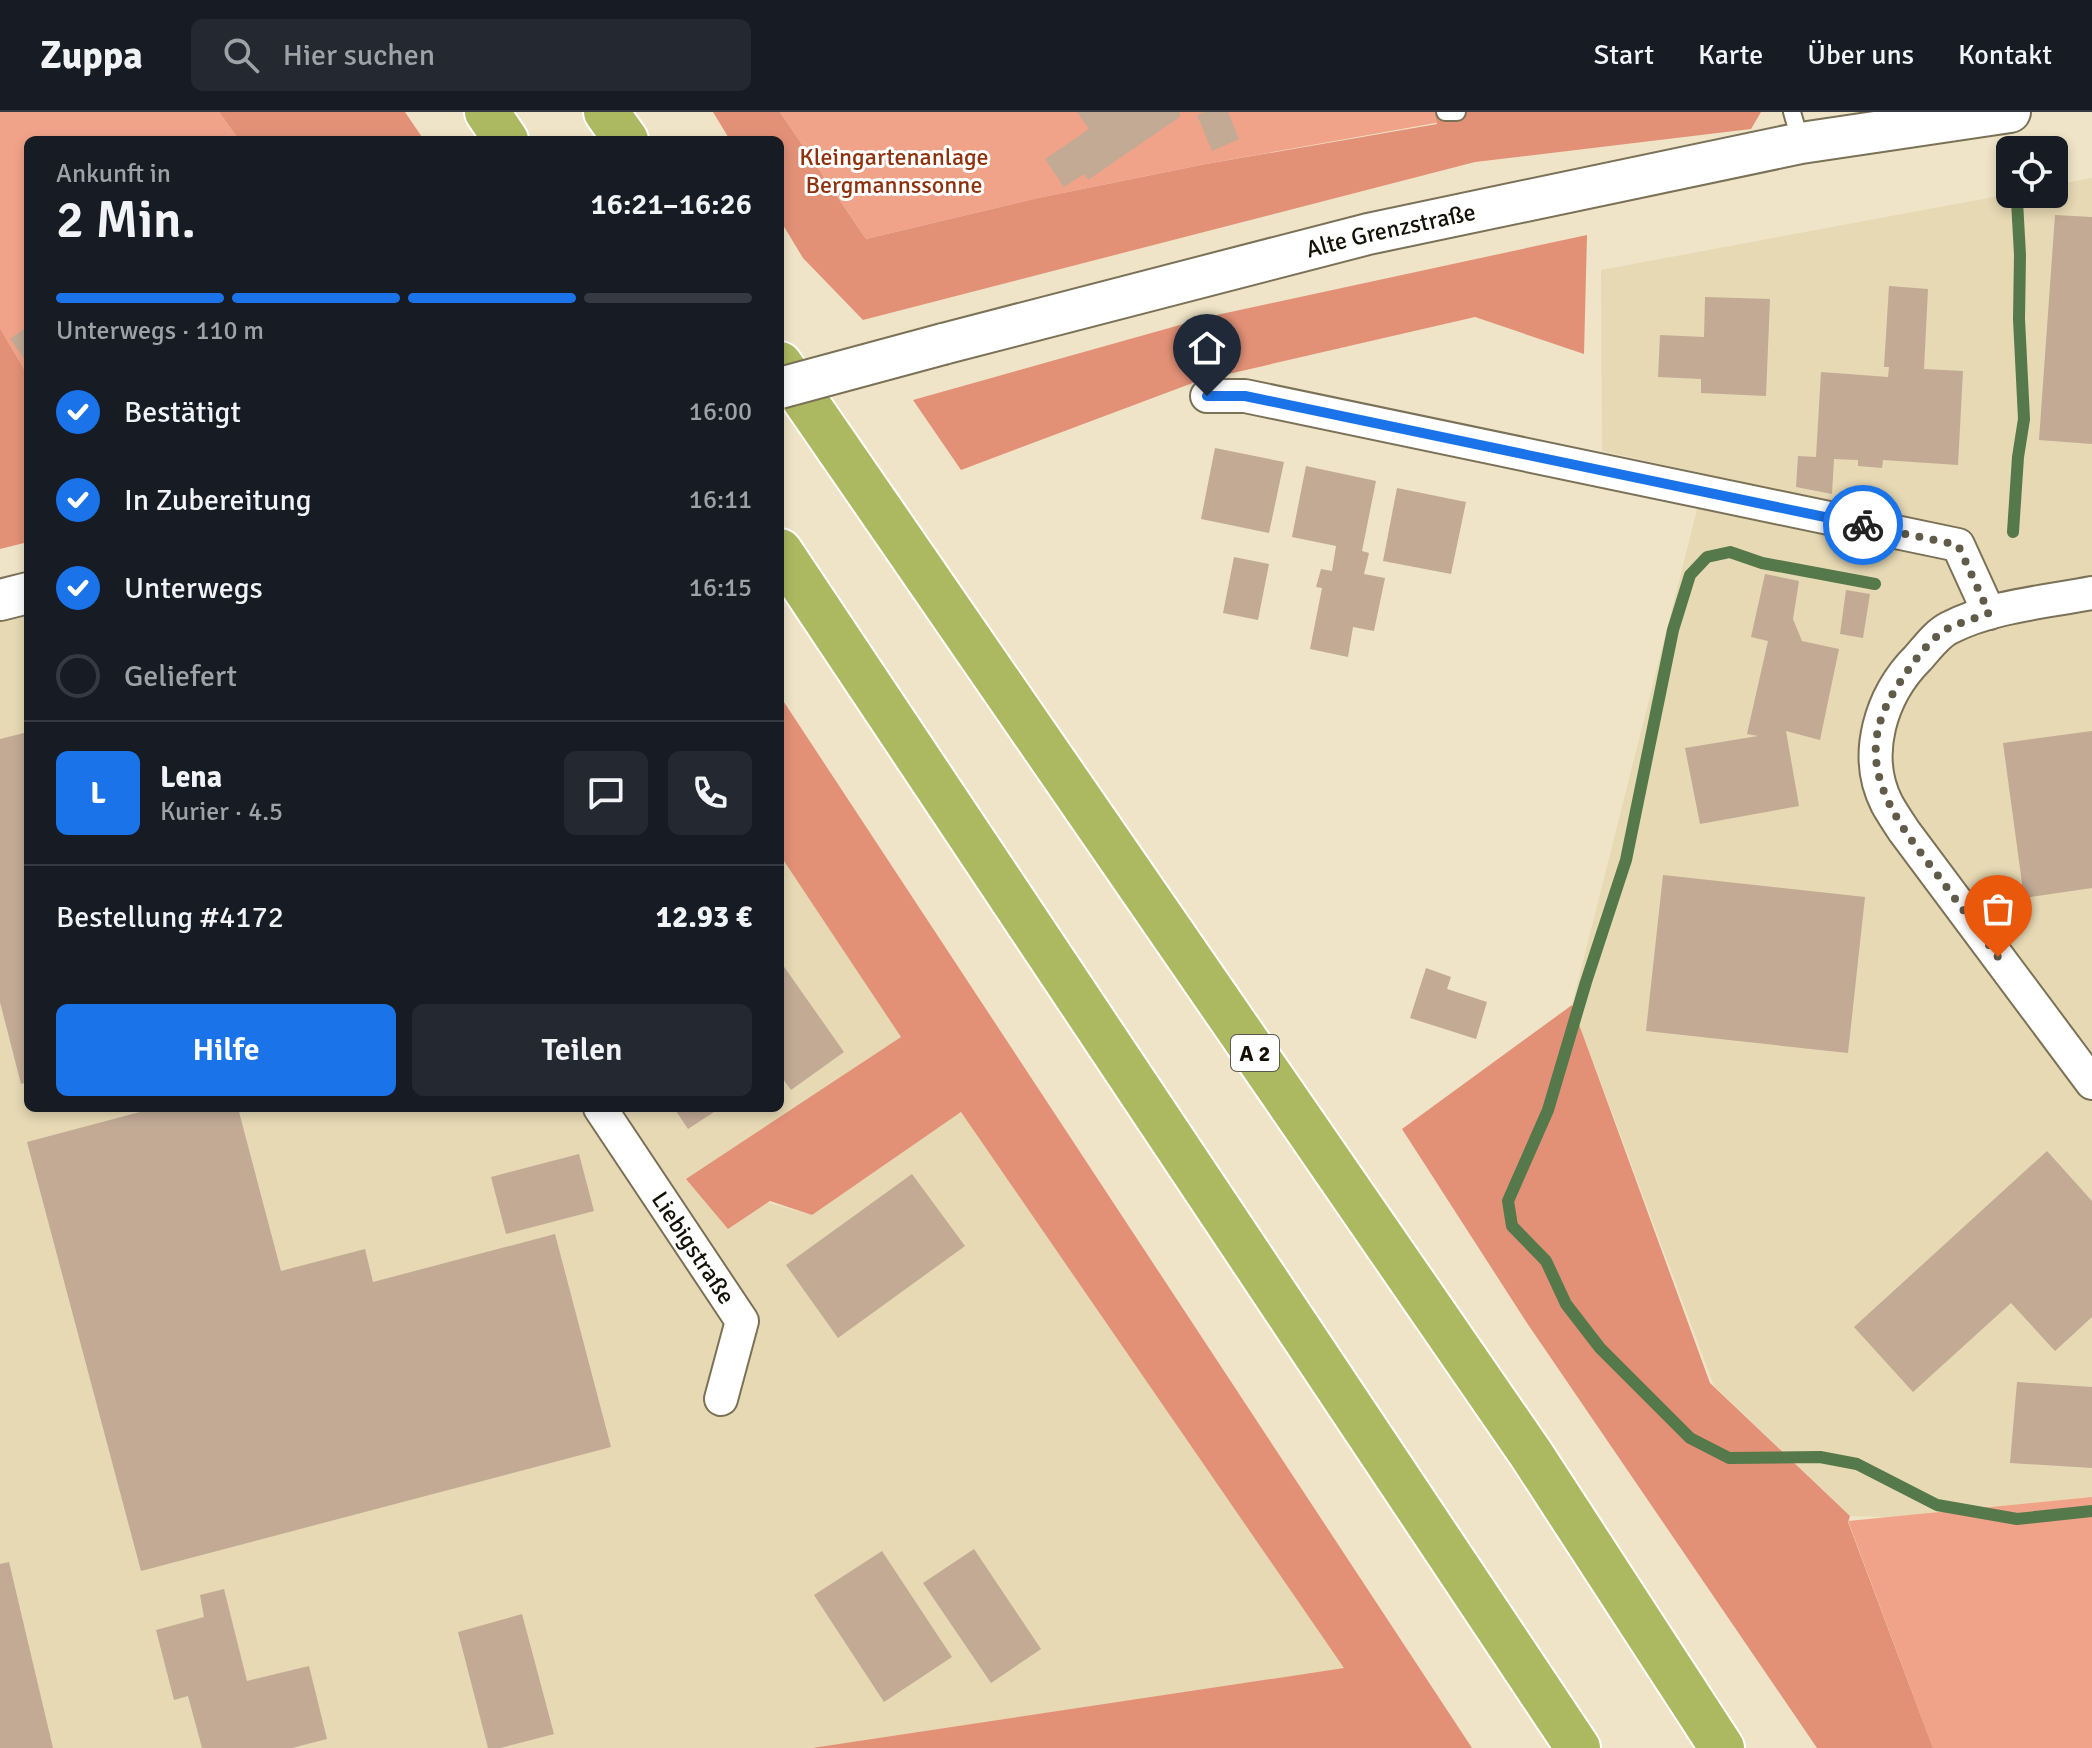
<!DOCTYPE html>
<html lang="de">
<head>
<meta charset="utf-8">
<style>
  :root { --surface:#171b24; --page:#242831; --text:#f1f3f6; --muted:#9ea1a6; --line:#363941; --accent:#1a73e8 }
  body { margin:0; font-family:Signika,sans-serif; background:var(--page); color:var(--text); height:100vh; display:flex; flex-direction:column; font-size:30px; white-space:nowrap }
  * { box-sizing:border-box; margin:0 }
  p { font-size:26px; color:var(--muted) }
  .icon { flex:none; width:44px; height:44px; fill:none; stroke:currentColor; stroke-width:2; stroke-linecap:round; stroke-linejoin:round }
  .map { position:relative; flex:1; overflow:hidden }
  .side { position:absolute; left:24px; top:24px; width:760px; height:976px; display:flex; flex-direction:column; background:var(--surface); border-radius:12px; box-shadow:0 4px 12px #0003 }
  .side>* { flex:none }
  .fabs { position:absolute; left:1996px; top:24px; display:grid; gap:16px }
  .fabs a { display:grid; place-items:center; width:72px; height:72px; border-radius:12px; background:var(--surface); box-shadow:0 4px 12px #0003; font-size:40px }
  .pin { position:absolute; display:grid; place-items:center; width:68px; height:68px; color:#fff; margin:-82px -34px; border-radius:50% 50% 50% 0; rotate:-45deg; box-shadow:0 0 8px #0007 }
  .pin .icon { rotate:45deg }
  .courier { position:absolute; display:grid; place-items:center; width:80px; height:80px; margin:-40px; border:6px solid #1a73e8; border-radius:50%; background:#fff; color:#222; box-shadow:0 2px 10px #0007 }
  .overview em { font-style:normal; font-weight:600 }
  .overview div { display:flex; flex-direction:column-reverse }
  .overview { display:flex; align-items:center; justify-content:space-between; height:136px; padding:0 32px }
  h1 { font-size:52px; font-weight:600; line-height:60px }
  .bar { display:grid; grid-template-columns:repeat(4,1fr); gap:12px 8px; align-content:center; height:96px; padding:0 32px }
  .bar i { height:10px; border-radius:6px; background:var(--line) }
  .bar .selected { background:var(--accent) }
  .bar p { grid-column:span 4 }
  .line { display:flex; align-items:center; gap:20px; padding:0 32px; border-top:2px solid var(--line) }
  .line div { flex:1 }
  .round { display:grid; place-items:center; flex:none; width:84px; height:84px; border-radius:12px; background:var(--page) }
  ol { padding:0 32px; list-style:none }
  li { display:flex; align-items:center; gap:24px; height:88px }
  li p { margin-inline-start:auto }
  li .icon { padding:8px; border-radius:50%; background:var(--accent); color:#fff; stroke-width:4 }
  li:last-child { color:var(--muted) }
  li i { width:44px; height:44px; border:4px solid var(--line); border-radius:50% }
  .action { display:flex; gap:16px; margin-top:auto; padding:16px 32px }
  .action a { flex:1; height:92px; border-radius:12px; background:var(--accent); color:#fff; font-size:32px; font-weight:600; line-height:92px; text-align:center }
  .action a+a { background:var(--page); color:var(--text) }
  header { display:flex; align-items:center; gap:48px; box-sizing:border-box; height:112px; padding:0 40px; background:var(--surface); border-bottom:2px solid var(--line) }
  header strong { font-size:38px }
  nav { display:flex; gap:44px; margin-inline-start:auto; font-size:28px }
  .search { width:560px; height:72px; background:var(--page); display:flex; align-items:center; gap:20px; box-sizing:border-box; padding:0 28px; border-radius:12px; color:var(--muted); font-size:30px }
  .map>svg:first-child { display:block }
  .built { fill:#e6d9b4 }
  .green { fill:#f1a389 }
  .forest { fill:#e29177 }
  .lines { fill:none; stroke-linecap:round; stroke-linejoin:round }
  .stream { stroke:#55794a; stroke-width:12 }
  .building { fill:#c2aa95 }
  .service-casing { stroke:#7b7157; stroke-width:20 }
  .minor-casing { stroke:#7b7157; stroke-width:36 }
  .tertiary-casing { stroke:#7b7157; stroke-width:44 }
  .motorway-casing { stroke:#fff; stroke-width:48 }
  .service { stroke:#fff; stroke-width:16 }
  .minor { stroke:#fff; stroke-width:32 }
  .tertiary { stroke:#fff; stroke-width:40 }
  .motorway { stroke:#adb961; stroke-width:44 }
  .tertiary-bridge-casing { stroke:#7b7157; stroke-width:44; stroke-linecap:butt }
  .tertiary-bridge { stroke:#fff; stroke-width:40 }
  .done { stroke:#615b4a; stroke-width:8; stroke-dasharray:0 14.4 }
  .route { stroke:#1a73e8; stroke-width:10 }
  .labels { text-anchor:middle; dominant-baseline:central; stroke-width:6; stroke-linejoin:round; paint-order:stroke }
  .shield { fill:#fff; stroke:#5b5851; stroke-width:2 }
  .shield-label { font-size:22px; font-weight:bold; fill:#151107 }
  .park-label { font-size:24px; fill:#8f310c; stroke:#fff }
  .street-label { font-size:24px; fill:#151107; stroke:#fff }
</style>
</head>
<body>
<header>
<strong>Zuppa</strong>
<div class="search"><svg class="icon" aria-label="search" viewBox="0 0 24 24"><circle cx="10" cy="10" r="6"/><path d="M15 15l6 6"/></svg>Hier suchen</div>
<nav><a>Start</a><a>Karte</a><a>Über uns</a><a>Kontakt</a></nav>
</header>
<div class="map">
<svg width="2092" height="1636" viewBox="0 0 2092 1636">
  <rect width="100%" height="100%" fill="#efe4c7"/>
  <!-- built -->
  <path class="built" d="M2092,66V1411L1850,1404L1714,1274L1572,893L1706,362L1602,339L1601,158L2010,82H2054V73Z
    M28,482V996H780V743L902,925L687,1068L812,1103L961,1000L1345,1556L812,1636H0V490Z"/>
  <!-- green -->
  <path class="green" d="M0,0H219L239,28H28V264L0,216Z
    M780,0H1497L1206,52L1038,86L866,127Z
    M2092,1385V1636H1933L1848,1409Z"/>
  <!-- forest -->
  <path class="forest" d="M219,0H405L424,28H239Z
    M713,0H780L866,127L1038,86L1206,52L1437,12L1435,0H1761L1751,17L1475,50L863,208L803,146L780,108V28H730Z
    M1587,123L1584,242L1475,205L1198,269L961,358L913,288L1212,204Z
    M0,216L28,264V430L0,437Z
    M780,584L1472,1636H812L1344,1556L961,1000L812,1103L770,1089L728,1117L686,1067L901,925L780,743Z
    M1572,893L1710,1271L1850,1404L1848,1410L1933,1636H1817L1527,1211L1402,1017Z"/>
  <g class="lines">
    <!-- stream -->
    <path class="stream" d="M2013,420L2018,345L2024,307L2019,207L2020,143L2017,89
      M1875,472L1762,451L1730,440L1707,445L1690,463L1673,518L1626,748L1586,870L1548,998L1508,1089L1512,1114L1546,1149L1566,1192L1600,1236L1690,1326L1729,1346L1820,1345L1857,1352L1937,1393L2017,1407L2092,1399"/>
  </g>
  <!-- building -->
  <path class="building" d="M1077,0H1179L1181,4L1088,68L1084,62L1064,75L1045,47L1089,17Z
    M1204,0H1228L1239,27L1212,39L1197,3Z
    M2055,103L2092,105V332L2039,328Z
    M1889,174L1928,177L1924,257L1963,259L1958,353L1883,348L1882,356L1858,354V348L1834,347L1832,382L1796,375L1798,344L1816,345L1821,260L1888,265L1889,255H1884Z
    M1705,185L1770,187L1766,284L1701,281V267L1658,265L1660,223L1704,225Z
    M28,214V252L10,227Z
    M1215,336L1284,350L1269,421L1201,407Z
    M1306,354L1376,369L1362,439L1369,441L1364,462L1385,466L1374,519L1353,515L1348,545L1310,537L1322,476L1316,475L1321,457L1332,459L1336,434L1292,425Z
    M1397,376L1466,390L1451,462L1383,449Z
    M1234,445L1269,452L1258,508L1223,501Z
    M1765,462L1799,469L1793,507L1802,529L1839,537L1820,628L1786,619L1799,694L1700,712L1685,636L1758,624L1747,622L1768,529L1751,525Z
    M1846,478L1870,482L1863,526L1840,522Z
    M2092,619V776L2024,786L2003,631Z
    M28,620V970L21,972L0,890V627Z
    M1663,763L1865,785L1848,941L1646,919Z
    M780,849L844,940L791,978L780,963Z
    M1426,856L1451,865L1447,877L1487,890L1476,927L1410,906Z
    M155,996H238L281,1159L365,1137L373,1170L555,1122L611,1335L141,1459L27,1030Z
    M674,996H720L688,1017Z
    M2047,1039L2092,1089V1205L2055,1239L2011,1191L1913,1280L1854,1215Z
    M579,1042L594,1099L506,1122L491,1065Z
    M912,1062L965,1134L838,1226L786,1153Z
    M2017,1270L2092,1275V1356L2010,1351Z
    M974,1437L1041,1537L991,1571L923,1471Z
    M882,1439L952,1545L884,1590L814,1483Z
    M9,1450L53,1636H0V1452Z
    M224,1477L247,1569L309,1554L327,1627L292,1636H202L188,1584L174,1588L156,1518L204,1505L200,1483Z
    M522,1502L554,1622L500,1636H488L458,1520Z"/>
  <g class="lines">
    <!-- service casing -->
    <g class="service-casing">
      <path id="service" d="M1445,0H1457
        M1792,0L1801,31"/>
    </g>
    <!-- minor casing -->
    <g class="minor-casing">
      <g id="minor">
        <path d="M1207,284H1245L1958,433L1989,501"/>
        <path d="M2092,481C2045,490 1992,494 1949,516C1937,522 1927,536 1918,546C1881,583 1862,643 1887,692C1892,701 1898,710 1904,719L2092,971"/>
        <path id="s1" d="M600,996L742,1209L721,1287"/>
      </g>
    </g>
    <!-- tertiary casing -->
    <g class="tertiary-casing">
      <g id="tertiary">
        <path id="s2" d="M943,232L1368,122L1801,31L2010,0"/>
        <path d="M0,488L28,481"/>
      </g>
    </g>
    <!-- motorway casing -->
    <g class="motorway-casing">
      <path id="motorway" d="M487,0L506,28
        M606,0L626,28
        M780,252L1531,1342L1722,1636
        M780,439L1578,1636"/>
    </g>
    <!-- service -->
    <use href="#service" class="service"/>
    <!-- minor -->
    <use href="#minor" class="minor"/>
    <!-- tertiary -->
    <use href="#tertiary" class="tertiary"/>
    <!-- motorway -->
    <use href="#motorway" class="motorway"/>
    <!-- tertiary-bridge casing -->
    <g class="tertiary-bridge-casing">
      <path id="tertiary-bridge" d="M780,276L943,232"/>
    </g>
    <!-- tertiary-bridge -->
    <use href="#tertiary-bridge" class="tertiary-bridge"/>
  </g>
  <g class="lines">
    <!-- done -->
    <path class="done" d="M1863,413L1958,433L1989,501C1976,506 1962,510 1949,516C1930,525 1908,557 1897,575C1849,648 1891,702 1936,761C1957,789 1977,817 1998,845"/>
    <!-- route -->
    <path class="route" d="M1207,284H1245L1863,413"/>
  </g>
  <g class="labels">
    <!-- shield labels -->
    <rect class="shield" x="1231" y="923" width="48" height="36" rx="6"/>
    <g class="shield-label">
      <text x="1255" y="941">A 2</text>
    </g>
    <!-- park labels -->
    <g class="park-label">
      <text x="894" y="45">Kleingartenanlage<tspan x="894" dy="28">Bergmannssonne</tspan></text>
    </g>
    <!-- street labels -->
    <g class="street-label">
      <text stroke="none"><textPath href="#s2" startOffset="462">Alte Grenzstraße</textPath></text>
      <text stroke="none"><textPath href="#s1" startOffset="168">Liebigstraße</textPath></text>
    </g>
  </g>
</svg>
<div class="fabs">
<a><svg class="icon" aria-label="locate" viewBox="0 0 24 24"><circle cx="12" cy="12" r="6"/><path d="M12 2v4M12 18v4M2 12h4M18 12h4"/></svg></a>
</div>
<div class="pin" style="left:1998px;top:845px;background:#ea580c"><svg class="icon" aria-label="bag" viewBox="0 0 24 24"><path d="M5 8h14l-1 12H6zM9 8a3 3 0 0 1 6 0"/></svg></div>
<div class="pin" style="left:1207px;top:284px;background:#1f2937"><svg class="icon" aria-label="home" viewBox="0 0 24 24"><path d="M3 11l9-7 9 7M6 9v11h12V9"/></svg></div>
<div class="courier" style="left:1863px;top:413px"><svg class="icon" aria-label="bike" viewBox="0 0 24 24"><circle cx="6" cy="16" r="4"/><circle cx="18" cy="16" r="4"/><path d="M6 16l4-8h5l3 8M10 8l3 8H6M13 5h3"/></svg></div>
<section class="side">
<div class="overview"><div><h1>2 Min.</h1><p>Ankunft in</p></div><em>16:21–16:26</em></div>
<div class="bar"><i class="selected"></i><i class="selected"></i><i class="selected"></i><i></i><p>Unterwegs · 110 m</p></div>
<ol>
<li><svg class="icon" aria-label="check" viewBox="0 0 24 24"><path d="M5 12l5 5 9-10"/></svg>Bestätigt<p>16:00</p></li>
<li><svg class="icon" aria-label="check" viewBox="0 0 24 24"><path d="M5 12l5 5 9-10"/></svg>In Zubereitung<p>16:11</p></li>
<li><svg class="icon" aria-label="check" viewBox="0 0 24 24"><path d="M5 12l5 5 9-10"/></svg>Unterwegs<p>16:15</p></li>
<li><i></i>Geliefert</li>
</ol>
<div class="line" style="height:144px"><b class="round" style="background:var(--accent);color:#fff">L</b><div><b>Lena</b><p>Kurier · 4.5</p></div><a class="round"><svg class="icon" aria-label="chat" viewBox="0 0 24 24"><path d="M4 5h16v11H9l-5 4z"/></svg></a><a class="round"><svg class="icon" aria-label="phone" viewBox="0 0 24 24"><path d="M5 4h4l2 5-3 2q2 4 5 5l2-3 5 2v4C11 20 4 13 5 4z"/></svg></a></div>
<div class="line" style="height:104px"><div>Bestellung #4172</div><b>12.93 €</b></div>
<div class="action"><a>Hilfe</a><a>Teilen</a></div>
</section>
</div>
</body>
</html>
